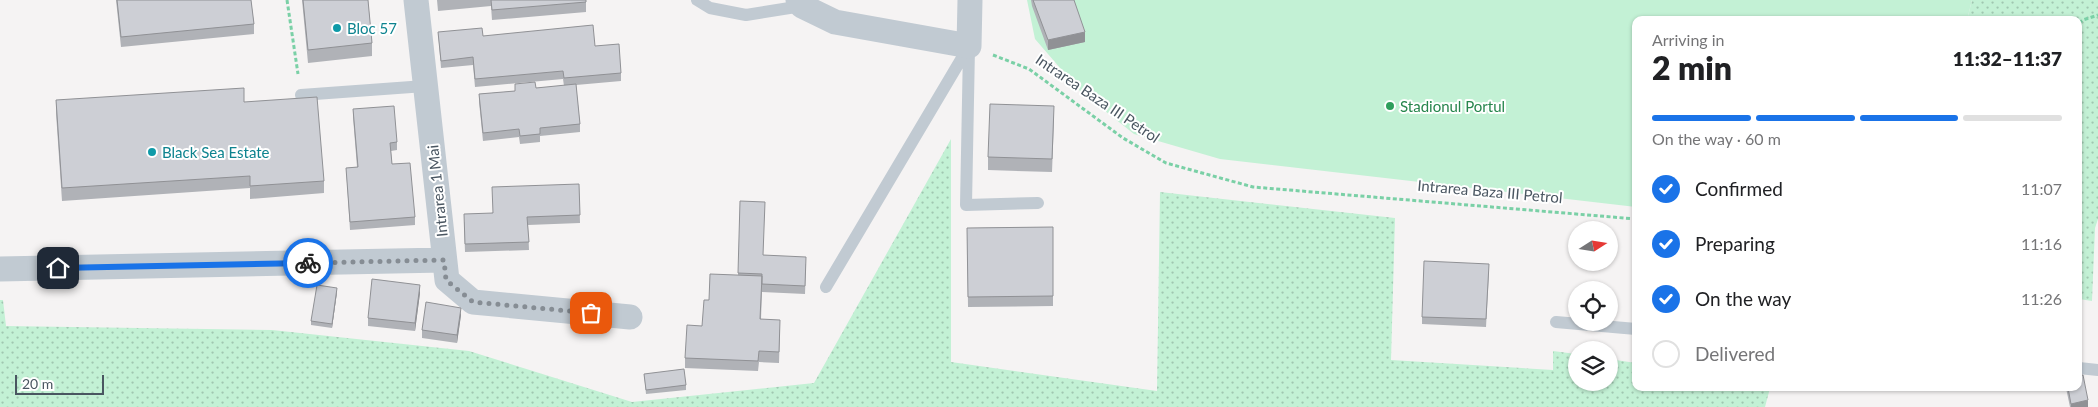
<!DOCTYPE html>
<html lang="en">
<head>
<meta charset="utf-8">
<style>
  :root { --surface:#fff; --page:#f6f6f6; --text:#202124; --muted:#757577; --line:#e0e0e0; --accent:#1a73e8 }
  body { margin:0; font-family:Lato,sans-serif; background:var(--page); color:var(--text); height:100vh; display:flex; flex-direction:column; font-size:19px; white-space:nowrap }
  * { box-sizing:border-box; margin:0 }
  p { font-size:16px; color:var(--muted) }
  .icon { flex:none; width:28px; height:28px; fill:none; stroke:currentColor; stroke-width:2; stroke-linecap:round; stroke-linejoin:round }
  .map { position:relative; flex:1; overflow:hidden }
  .drawer { position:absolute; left:1632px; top:16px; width:450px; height:375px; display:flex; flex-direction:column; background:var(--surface); border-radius:10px; box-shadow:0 1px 4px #0004 }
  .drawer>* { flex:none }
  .needle { width:32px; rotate:78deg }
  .buttons { position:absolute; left:1568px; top:221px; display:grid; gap:10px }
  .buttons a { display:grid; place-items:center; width:50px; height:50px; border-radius:50%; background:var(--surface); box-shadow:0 1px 4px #0004; font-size:25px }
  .scale { position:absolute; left:15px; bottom:12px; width:89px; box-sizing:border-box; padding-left:5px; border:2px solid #4a5661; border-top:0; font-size:14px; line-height:18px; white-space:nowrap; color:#4a5661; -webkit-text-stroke:4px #fff; paint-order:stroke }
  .pin { position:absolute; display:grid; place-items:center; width:42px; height:42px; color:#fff; margin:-21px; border-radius:10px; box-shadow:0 2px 8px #0006 }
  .courier { position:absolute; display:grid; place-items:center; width:50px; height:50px; margin:-25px; border:4px solid #1a73e8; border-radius:50%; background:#fff; color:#222; box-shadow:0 1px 6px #0007 }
  .headline em { font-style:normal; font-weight:800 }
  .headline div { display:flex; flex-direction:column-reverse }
  .headline { display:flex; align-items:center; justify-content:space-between; height:85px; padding:0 20px }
  h1 { font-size:32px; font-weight:800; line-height:38px }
  .bar { display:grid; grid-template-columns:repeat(4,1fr); gap:8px 5px; align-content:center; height:60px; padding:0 20px }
  .bar i { height:6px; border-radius:4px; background:var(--line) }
  .bar .active { background:var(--accent) }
  .bar p { grid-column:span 4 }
  ol { padding:0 20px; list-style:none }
  li { display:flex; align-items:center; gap:15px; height:55px }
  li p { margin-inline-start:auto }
  li .icon { padding:5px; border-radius:50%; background:var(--accent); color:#fff; stroke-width:4 }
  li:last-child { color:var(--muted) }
  li i { width:28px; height:28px; border:2px solid var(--line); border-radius:50% }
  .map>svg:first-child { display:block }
  .grass { fill:url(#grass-dots) }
  .green { fill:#c3f1d5 }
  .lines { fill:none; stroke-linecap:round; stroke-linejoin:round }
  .path { stroke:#7ad0a6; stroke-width:3; stroke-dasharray:4 2.5; stroke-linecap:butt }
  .service { stroke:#c1cad2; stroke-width:12 }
  .minor { stroke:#c1cad2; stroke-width:25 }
  .wall { fill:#b0b2b7 }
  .shaded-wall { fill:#909195 }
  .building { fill:#cdcfd5; stroke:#909195 }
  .done { stroke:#868d94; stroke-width:5; stroke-dasharray:0 9 }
  .route { stroke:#1a73e8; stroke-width:6 }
  .culture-dot { fill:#0f9aa8; stroke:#fff; stroke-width:2 }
  .leisure-dot { fill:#2e9e5b; stroke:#fff; stroke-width:2 }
  .labels { text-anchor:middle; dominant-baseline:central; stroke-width:4; stroke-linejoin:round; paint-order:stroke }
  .culture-label { font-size:15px; fill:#0d838f; stroke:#fff; text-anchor:start }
  .street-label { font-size:15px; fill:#4a5661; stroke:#fff }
  .leisure-label { font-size:15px; fill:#27864d; stroke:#fff; text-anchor:start }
</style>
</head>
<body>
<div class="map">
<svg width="2098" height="407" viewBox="0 0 2098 407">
  <defs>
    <pattern id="grass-dots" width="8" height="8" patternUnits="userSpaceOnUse" patternTransform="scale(1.25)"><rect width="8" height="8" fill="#c3f1d5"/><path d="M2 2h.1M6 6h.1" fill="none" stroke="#a0c6b0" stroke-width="1.8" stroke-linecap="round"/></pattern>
  </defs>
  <rect width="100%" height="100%" fill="#f5f3f3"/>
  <!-- grass -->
  <path class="grass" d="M1972,0H2098V219L2095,228L2092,301L2079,299V20H1967Z
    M951,139V362L1157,391L1160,192L1395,218L1391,360L1553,370V351L1576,354V382H1609V359L1636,363V388H1770L1765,407H0V300H3L6,326L272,330L469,351L632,402L814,383Z"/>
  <!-- green -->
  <path class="green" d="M1027,0H1972L1967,20H1636V207L1220,159L1134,134L1080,91L1035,39Z"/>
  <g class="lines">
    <!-- path -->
    <path class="path" d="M287,0L298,74
      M2079,23L2083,20L2098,15
      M993,55L1029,69L1123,138L1166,163L1253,187L1636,219"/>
    <!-- service -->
    <path class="service" d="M697,0L710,8L746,15L802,6
      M969,48L966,205L1038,203
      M301,95L425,86
      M826,287L969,46
      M1556,322L1636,329
      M2079,368L2098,370"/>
    <!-- minor -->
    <path class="minor" d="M416,0L447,280L473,302L630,317
      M798,0L802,6L835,22L969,46L970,0
      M0,269L444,260"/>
  </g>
  <!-- wall -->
  <path class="wall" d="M116,0H251L254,24V34L121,47Z
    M302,0H368L372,43V56L308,63Z
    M437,0H586V12L492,20L491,6L438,11Z
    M1031,0H1074L1085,42L1048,50L1032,6Z
    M438,32L595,46L621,73V81L576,85L580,124V132L540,136V142L520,144L519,137L483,141L479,102V94L515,91V84L536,88L564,86L563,79L475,87L473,65L441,68Z
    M56,100L244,102L324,181V193L250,199V188L62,201L56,113Z
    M353,109L397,142V150L391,151L392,164L415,217V225L350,230L346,168L357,167L353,117Z
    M1054,119L1052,172L988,170V157Z
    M579,184L580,223L528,225L529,250L465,252L464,222Z
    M1053,227V306L968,307L967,228Z
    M764,255L806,264L805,294L762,292L761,319L780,330L779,363L759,362L758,371L685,368V358L702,326L709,300L738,275V273Z
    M1489,272L1486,327L1422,324V317Z
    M337,292L332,328L311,325V321Z
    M420,293L415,331L368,326V318Z
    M461,315L457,343L422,338V330Z
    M644,374L686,385V390L646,394Z
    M1858,388H1885L1884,389Z
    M2066,388H2079L2088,407H2070Z"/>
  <!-- shaded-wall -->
  <path class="shaded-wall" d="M1085,32V42L1048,50V40Z
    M420,285V293L415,331V323Z
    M337,288V292L332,328V324Z
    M461,308V315L457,343V335Z
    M2088,400V407H2071V404Z"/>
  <!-- building -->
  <path class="building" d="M117,0H251L254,24L121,37Z
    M303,0H368L372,43L308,50Z
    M491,0H586V2L492,10Z
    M1033,0H1074L1085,32L1048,40Z
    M593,25L595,46L619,44L621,73L564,78L563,71L475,79L473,57L441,61L438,32L482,28L483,36Z
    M535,82L536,88L576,84L580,124L540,128V134L520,136L519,129L483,133L479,94L515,91V84Z
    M244,88V102L317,97L324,181L250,186V176L62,188L56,100Z
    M990,104L1054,106L1052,159L988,157Z
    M394,106L397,142L390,143L392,164L410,163L415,217L350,222L346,168L358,167L353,109Z
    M579,184L580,215L527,217L529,242L465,244L464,214L493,213L492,187Z
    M740,201L765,202L763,255L806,257L805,286L762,284V274L738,273Z
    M1053,227V296L968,297L967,228Z
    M1424,261L1489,264L1486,319L1422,317Z
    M710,274L762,276L760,319L780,320L779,352L759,351L758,361L685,358L687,325L702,326L704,300H709Z
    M372,279L420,285L415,323L368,318Z
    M317,285L337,288L332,324L311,321Z
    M426,302L461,308L457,335L422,330Z
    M684,369L686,385L646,390L644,374Z
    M2083,375L2088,400L2071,404L2068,388H2079V376Z"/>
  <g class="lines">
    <!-- done -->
    <path class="done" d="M308,263L444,260L446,280L473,302L591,313"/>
    <!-- route -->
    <path class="route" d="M58,268L308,263"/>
  </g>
  <!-- markers -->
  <g class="culture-dot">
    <circle cx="337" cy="28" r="5"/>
    <circle cx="152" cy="152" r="5"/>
  </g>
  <circle class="leisure-dot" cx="1390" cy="106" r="5"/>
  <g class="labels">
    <!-- culture labels -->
    <g class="culture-label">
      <text x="347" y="28">Bloc 57</text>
      <text x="162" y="152">Black Sea Estate</text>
    </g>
    <!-- street labels -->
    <g class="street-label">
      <text transform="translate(1098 98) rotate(34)">Intrarea Baza III Petrol</text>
      <text transform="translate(437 191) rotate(-96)">Intrarea 1 Mai</text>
      <text transform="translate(1490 191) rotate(5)">Intrarea Baza III Petrol</text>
    </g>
    <!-- leisure labels -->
    <g class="leisure-label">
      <text x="1400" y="106">Stadionul Portul</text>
    </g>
  </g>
</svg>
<div class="buttons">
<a><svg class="needle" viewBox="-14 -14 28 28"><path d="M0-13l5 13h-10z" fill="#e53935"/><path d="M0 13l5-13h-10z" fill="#757577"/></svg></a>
<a><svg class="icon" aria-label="locate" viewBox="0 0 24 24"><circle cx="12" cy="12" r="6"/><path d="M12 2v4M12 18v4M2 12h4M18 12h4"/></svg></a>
<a><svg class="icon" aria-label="layers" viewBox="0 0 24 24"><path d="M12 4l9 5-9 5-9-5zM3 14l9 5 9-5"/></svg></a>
</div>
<div class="scale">20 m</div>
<div class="pin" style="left:591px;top:313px;background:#ea580c"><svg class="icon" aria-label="bag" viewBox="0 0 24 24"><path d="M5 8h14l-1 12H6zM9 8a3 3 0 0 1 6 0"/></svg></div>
<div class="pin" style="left:58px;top:268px;background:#1f2937"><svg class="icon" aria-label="home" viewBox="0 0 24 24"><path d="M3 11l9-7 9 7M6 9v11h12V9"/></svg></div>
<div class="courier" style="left:308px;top:263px"><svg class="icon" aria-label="bike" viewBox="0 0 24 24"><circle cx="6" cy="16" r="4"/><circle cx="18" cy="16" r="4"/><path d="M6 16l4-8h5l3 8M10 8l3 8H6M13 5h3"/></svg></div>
<section class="drawer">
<div class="headline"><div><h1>2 min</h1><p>Arriving in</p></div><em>11:32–11:37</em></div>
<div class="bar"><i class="active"></i><i class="active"></i><i class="active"></i><i></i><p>On the way · 60 m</p></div>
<ol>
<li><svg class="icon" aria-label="check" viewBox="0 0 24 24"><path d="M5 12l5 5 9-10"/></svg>Confirmed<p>11:07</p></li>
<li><svg class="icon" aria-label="check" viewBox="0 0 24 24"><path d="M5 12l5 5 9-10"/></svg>Preparing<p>11:16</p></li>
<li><svg class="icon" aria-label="check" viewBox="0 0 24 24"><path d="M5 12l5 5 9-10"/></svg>On the way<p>11:26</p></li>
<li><i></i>Delivered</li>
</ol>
</section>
</div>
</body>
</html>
